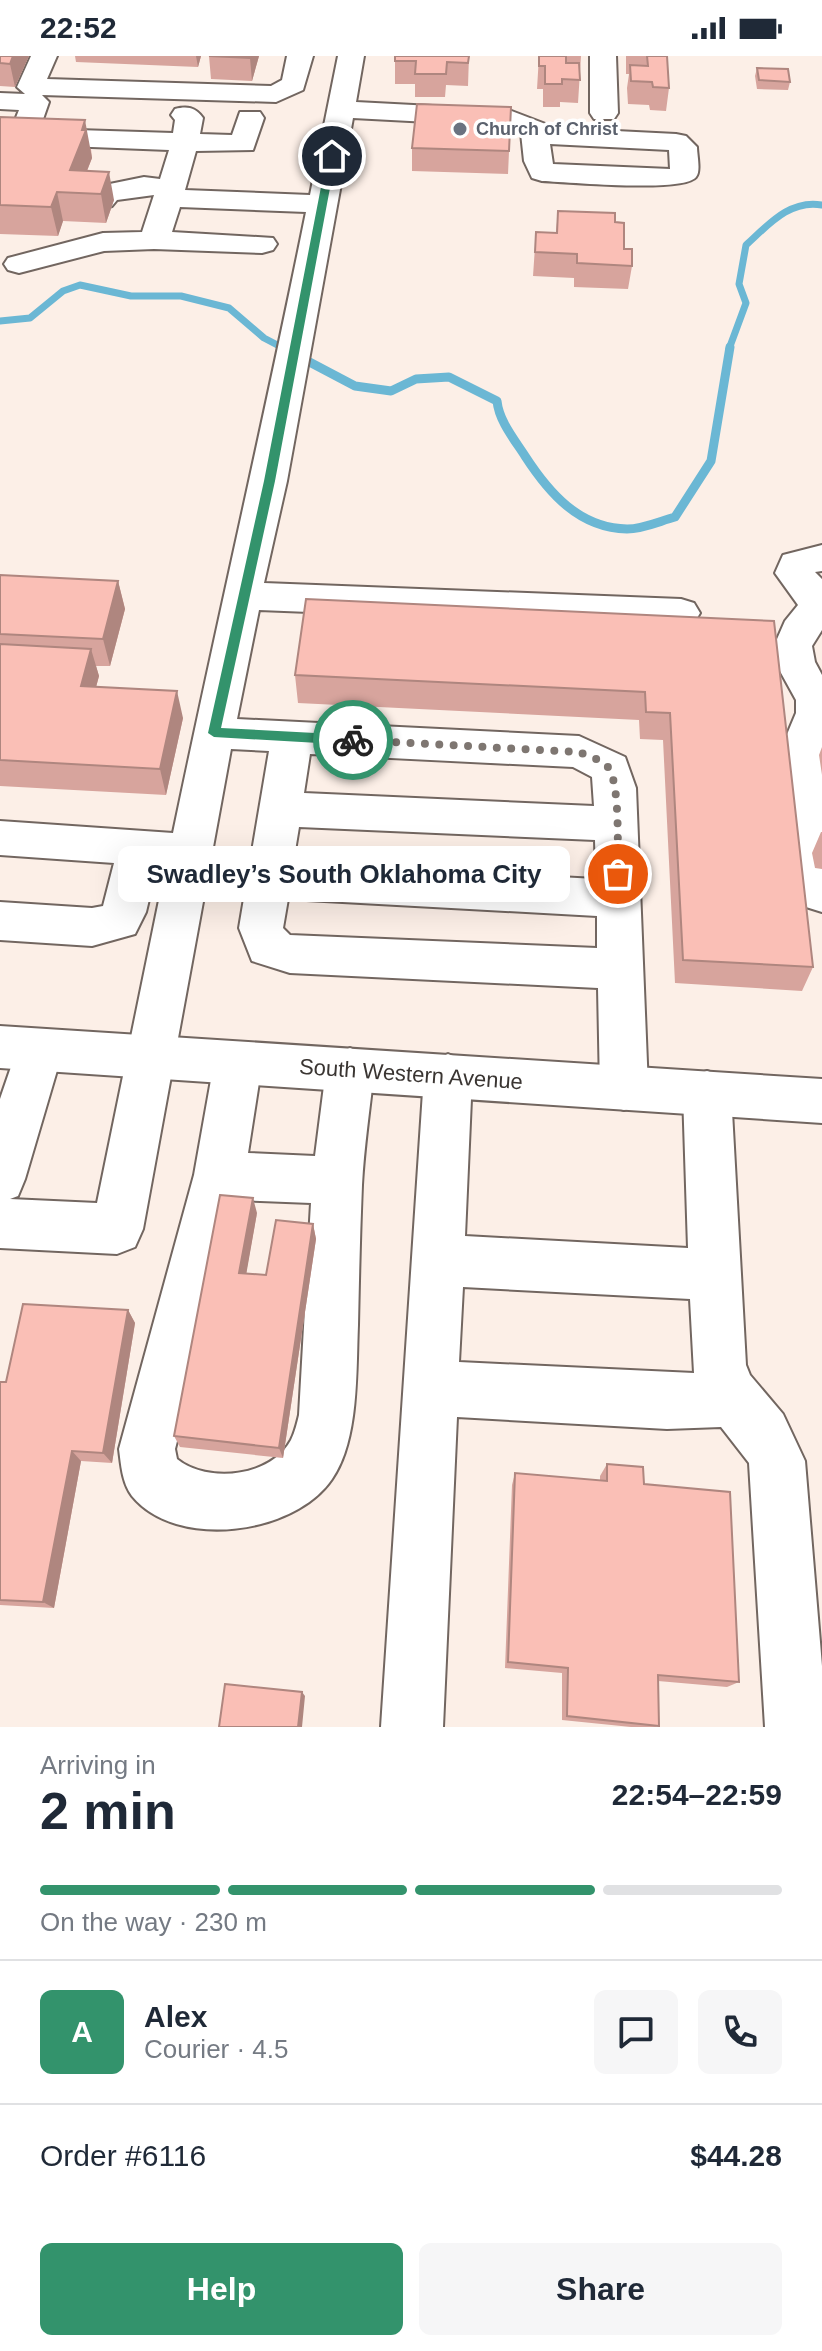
<!DOCTYPE html>
<html lang="en">
<head>
<meta charset="utf-8">
<style>
  :root { --surface:#fff; --page:#f6f6f7; --text:#1f2937; --muted:#747a83; --line:#e0e1e3; --accent:#33936c }
  body { margin:0; font-family:Arial,sans-serif; background:var(--page); color:var(--text); height:100vh; display:flex; flex-direction:column; font-size:30px; white-space:nowrap }
  * { box-sizing:border-box; margin:0 }
  p { font-size:26px; color:var(--muted) }
  .icon { flex:none; width:44px; height:44px; fill:none; stroke:currentColor; stroke-width:2; stroke-linecap:round; stroke-linejoin:round }
  .map { position:relative; height:1671px; overflow:hidden }
  .details { display:flex; flex-direction:column; background:var(--surface); flex:1 }
  .details>* { flex:none }
  .pin { position:absolute; display:grid; place-items:center; width:68px; height:68px; color:#fff; margin:-34px; border:4px solid #fff; border-radius:50%; box-shadow:0 2px 8px #0007 }
  .courier { position:absolute; display:grid; place-items:center; width:80px; height:80px; margin:-40px; border:6px solid #33936c; border-radius:50%; background:#fff; color:#222; box-shadow:0 2px 10px #0007 }
  .bubble { position:absolute; height:56px; border-radius:12px; background:var(--surface); box-shadow:0 8px 32px #0002; font-size:26px; font-weight:700; line-height:56px; text-align:center }
  .head em { font-style:normal; font-weight:700 }
  .head div { display:flex; flex-direction:column-reverse }
  .head { display:flex; align-items:center; justify-content:space-between; height:136px; padding:0 40px }
  h1 { font-size:52px; font-weight:700; line-height:60px }
  .bar { display:grid; grid-template-columns:repeat(4,1fr); gap:12px 8px; align-content:center; height:96px; padding:0 40px }
  .bar i { height:10px; border-radius:6px; background:var(--line) }
  .bar .current { background:var(--accent) }
  .bar p { grid-column:span 4 }
  .line { display:flex; align-items:center; gap:20px; padding:0 40px; border-top:2px solid var(--line) }
  .line div { flex:1 }
  .round { display:grid; place-items:center; flex:none; width:84px; height:84px; border-radius:12px; background:var(--page) }
  .action { display:flex; gap:16px; margin-top:auto; padding:16px 40px }
  .action a { flex:1; height:92px; border-radius:12px; background:var(--accent); color:#fff; font-size:32px; font-weight:700; line-height:92px; text-align:center }
  .action a+a { background:var(--page); color:var(--text) }
  .status { display:flex; justify-content:space-between; align-items:center; height:56px; padding:0 40px; background:var(--surface); direction:ltr }
  .status svg { height:22px; fill:currentColor }
  .map>svg:first-child { display:block }
  .lines { fill:none; stroke-linecap:round; stroke-linejoin:round }
  .stream-far1 { stroke:#6bb7d4; stroke-width:7 }
  .stream { stroke:#6bb7d4; stroke-width:9 }
  .minor-casing { stroke:#726660; stroke-width:4 }
  .major-casing { stroke:#726660; stroke-width:4 }
  .minor { fill:#fff; fill-rule:evenodd }
  .major { fill:#fff; fill-rule:evenodd }
  .wall { fill:#d7a49d }
  .shaded-wall { fill:#af867f }
  .building { fill:#fabfb6; stroke:#af867f; stroke-width:2 }
  .route { fill:#33936c }
  .done { stroke:#7e7671; stroke-width:8; stroke-dasharray:0 14.4 }
  .worship-dot { fill:#6b7280; stroke:#fff; stroke-width:3 }
  .labels { text-anchor:middle; dominant-baseline:central; stroke-width:7; stroke-linejoin:round; paint-order:stroke }
  .far-worship-label { font-size:18px; font-weight:bold; fill:#5b616d; stroke:#fff; text-anchor:start }
  .street-label { font-size:22px; fill:#3a3532; stroke:#fff }
</style>
</head>
<body>
<div class="status"><b>22:52</b><svg viewBox="0 0 49 12"><path d="M0 12V9h3v3zM5 12V6h3v6zM10 12V3h3v9zM15 12V0h3v12zM26 1h20v11H26zM47 4h2v5h-2z"/></svg></div>
<div class="map">
<svg width="822" height="1671" viewBox="0 0 822 1671">
  <rect width="100%" height="100%" fill="#fcefe7"/>
  <g class="lines">
    <!-- stream-far1 -->
    <path class="stream-far1" d="M0,265L30,262L63,235L80,229L131,240H181L229,252L264,282L285,293
      M729,293L746,247L739,228L746,189C768,169 790,143 822,149"/>
    <!-- stream -->
    <path class="stream" d="M281,291L355,330L391,335L416,323L449,321L497,345C499,365 514,383 525,400C549,437 579,472 627,473C643,473 660,465 675,461L711,405L730,291"/>
    <!-- minor casing -->
    <g class="minor-casing">
      <path id="minor" d="M31,0H57L47,23L271,30L282,24L287,0H313L303,34L276,46L42,39L49,46L41,69L46,73L173,77L175,64L171,59L175,53C187,50 195,51 203,62L200,78L232,79L240,56H260L264,62L253,94L196,95L185,134L310,139L338,0H364L356,46L509,54L556,72L676,78L686,80L697,91C697,99 701,115 696,121C684,137 567,126 542,125L532,122L524,105L521,77L504,70L353,62L287,425L264,527L681,543L694,547L700,557L694,567L681,571L259,554L237,663L579,680L625,701L636,732L648,1032L641,1048L624,1054L607,1048L600,1032L598,932L290,917L252,905L239,872L269,695L231,693L143,1173L135,1191L117,1198L0,1192V1043L22,979L39,973L56,979L63,994L25,1123L18,1140L10,1143L97,1147L166,810H157L146,856L135,878L92,890L0,884V846L92,852L103,850L114,807L0,799V765L173,777C216,570 264,364 306,156L180,151L172,176L273,182L277,188L273,194L262,197L154,193L104,195L19,217L8,214L4,208L8,202L103,177L142,176L154,139L117,144L112,150L102,153L92,150L87,144L95,131L144,121L160,123L169,94L40,89L19,81L13,69L19,54L0,53V37L25,38L17,31ZM550,88L669,94L670,113L553,108ZM310,698L573,711L592,721L594,750L304,737ZM299,771L595,784L596,823L293,807ZM288,843L597,860V892L290,879L283,872Z
        M590,0H616L618,57L614,63H594L590,57Z
        M822,489V515L815,516L822,523V574L812,590L815,606L822,619V856L806,851L800,838L783,688L796,657V644L775,606L774,590L785,565L798,549L775,517L783,499Z
        M238,986L255,992L262,1007L248,1097L315,1100L326,1014L333,999L350,992L367,999L374,1014C370,1052 364,1091 362,1129C360,1176 359,1222 358,1269C356,1315 359,1384 332,1423C294,1479 176,1494 132,1440C122,1427 121,1408 119,1393L194,1119L214,1007L221,992ZM238,1144L311,1147L299,1359C297,1367 295,1376 291,1384C271,1421 208,1428 177,1403L175,1393Z
        M448,998L465,1005L472,1020L465,1180L688,1192L683,1037L690,1021L707,1015L724,1021L731,1037L746,1309L750,1319L783,1358L805,1405L822,1610V1671H765L749,1407L721,1371L667,1373L457,1361L443,1671H381L424,1020L431,1005ZM463,1231L690,1243L694,1317L459,1306Z"/>
    </g>
    <!-- major casing -->
    <g class="major-casing">
      <path id="major" d="M0,970L822,1023V1067L0,1012Z"/>
    </g>
    <!-- minor -->
    <use href="#minor" class="minor"/>
    <!-- major -->
    <use href="#major" class="major"/>
  </g>
  <!-- wall -->
  <path class="wall" d="M0,0H29L15,31L0,30Z
    M75,0H201L198,11L76,6Z
    M209,0H259L252,25L211,23Z
    M395,0H469L468,30L446,29L445,41H415V28H395Z
    M539,0H581L578,47L560,46V51H543V33H537Z
    M626,0H667L669,32L666,55L650,54L649,49L628,48L627,32L629,18H626Z
    M757,12L790,26L788,34L757,33L755,20Z
    M511,51L508,118L412,115V92Z
    M0,61L91,93L92,102L87,115L114,144L106,167L63,165L58,180L0,178Z
    M558,155L615,166L632,210L628,233L574,231V222L533,220L536,176L556,177Z
    M0,519L118,525L125,553L110,610H96L99,620L96,631L183,662L166,739L0,730Z
    M774,565L813,911L802,935L675,927L663,684L640,683L639,664L298,647L295,619Z
    M822,691V719L819,699Z
    M821,776H822V813L815,812L812,797Z
    M257,1157L246,1217L266,1219L313,1168L316,1183L283,1402L180,1391L174,1380Z
    M128,1254L135,1267L112,1407L81,1405L54,1552L0,1549V1326H6Z
    M607,1408L644,1428L739,1626L727,1631L658,1625L659,1670L655,1671H631L562,1664V1617L505,1612L512,1429L515,1417L600,1425V1420Z"/>
  <!-- shaded-wall -->
  <path class="shaded-wall" d="M13,0H29L15,31L10,8Z
    M196,0H201L198,11Z
    M251,0H259L252,25L250,2Z
    M85,64L92,102L78,137L70,114Z
    M109,116L114,144L106,167L101,138Z
    M57,136L63,165L58,180L51,151Z
    M118,525L125,553L110,610L103,583Z
    M91,593L99,620L89,657L81,630Z
    M177,635L183,662L166,739L160,713Z
    M253,1142L257,1157L244,1231L239,1217Z
    M313,1168L316,1183L283,1402L279,1392Z
    M128,1254L135,1267L112,1407L103,1397Z
    M72,1395L81,1405L54,1552L43,1546Z
    M302,1636L305,1640L302,1671H298Z"/>
  <!-- building -->
  <path class="building" d="M0,0H13L10,8L0,7Z
    M209,0H251L250,2Z
    M395,0H469L468,7L447,6L446,18H415L416,5H395Z
    M539,0H566V7H579L580,24L562,23V28H545V10H539Z
    M647,0H667L669,32L653,31L652,26L631,25L630,9L648,10Z
    M757,12L788,13L790,26L759,24Z
    M417,48L511,51L509,95L412,92Z
    M0,61L85,64L82,74H86L70,114L109,116L101,138L57,136L51,151L0,149Z
    M558,155L615,157V166L624,167V193H632V210L577,207V198L535,196L536,176L557,177Z
    M0,519L118,525L103,583L0,578Z
    M306,543L774,565L813,911L683,904L670,657L646,656L645,636L295,619Z
    M0,588L91,593L81,630L177,635L160,713L0,704Z
    M220,1139L253,1142L239,1217L266,1219L276,1164L313,1168L279,1392L174,1380Z
    M23,1248L128,1254L103,1397L72,1395L43,1546L0,1544V1326H6Z
    M607,1408L643,1411L644,1428L730,1436L739,1626L658,1619L659,1670L567,1660L568,1612L508,1606L515,1417L607,1425Z
    M225,1628L302,1636L298,1671H219Z"/>
  <!-- route -->
  <path class="route" d="M332,98L336,100L275,425L221,672L353,679L359,684L353,689L214,681L208,677L264,425L327,100Z"/>
  <g class="lines">
    <!-- done -->
    <path class="done" d="M353,684L579,696C588,700 600,703 607,710C621,724 617,796 618,818"/>
  </g>
  <!-- markers -->
  <circle class="worship-dot" cx="460" cy="73" r="8"/>
  <g class="labels">
    <!-- far-worship labels -->
    <g class="far-worship-label">
      <text x="476" y="73">Church of Christ</text>
    </g>
    <!-- street labels -->
    <g class="street-label">
      <text transform="translate(411 1018) rotate(4)">South Western Avenue</text>
    </g>
  </g>
</svg>
<div class="pin" style="left:618px;top:818px;background:#ea580c"><svg class="icon" aria-label="bag" viewBox="0 0 24 24"><path d="M5 8h14l-1 12H6zM9 8a3 3 0 0 1 6 0"/></svg></div>
<div class="pin" style="left:332px;top:100px;background:#1f2937"><svg class="icon" aria-label="home" viewBox="0 0 24 24"><path d="M3 11l9-7 9 7M6 9v11h12V9"/></svg></div>
<div class="courier" style="left:353px;top:684px"><svg class="icon" aria-label="bike" viewBox="0 0 24 24"><circle cx="6" cy="16" r="4"/><circle cx="18" cy="16" r="4"/><path d="M6 16l4-8h5l3 8M10 8l3 8H6M13 5h3"/></svg></div>
<div class="bubble" style="left:118px;top:790px;width:452px">Swadley’s South Oklahoma City</div>
</div>
<section class="details">
<div class="head"><div><h1>2 min</h1><p>Arriving in</p></div><em>22:54–22:59</em></div>
<div class="bar"><i class="current"></i><i class="current"></i><i class="current"></i><i></i><p>On the way · 230 m</p></div>
<div class="line" style="height:144px"><b class="round" style="background:var(--accent);color:#fff">A</b><div><b>Alex</b><p>Courier · 4.5</p></div><a class="round"><svg class="icon" aria-label="chat" viewBox="0 0 24 24"><path d="M4 5h16v11H9l-5 4z"/></svg></a><a class="round"><svg class="icon" aria-label="phone" viewBox="0 0 24 24"><path d="M5 4h4l2 5-3 2q2 4 5 5l2-3 5 2v4C11 20 4 13 5 4z"/></svg></a></div>
<div class="line" style="height:104px"><div>Order #6116</div><b>$44.28</b></div>
<div class="action"><a>Help</a><a>Share</a></div>
</section>
</body>
</html>
